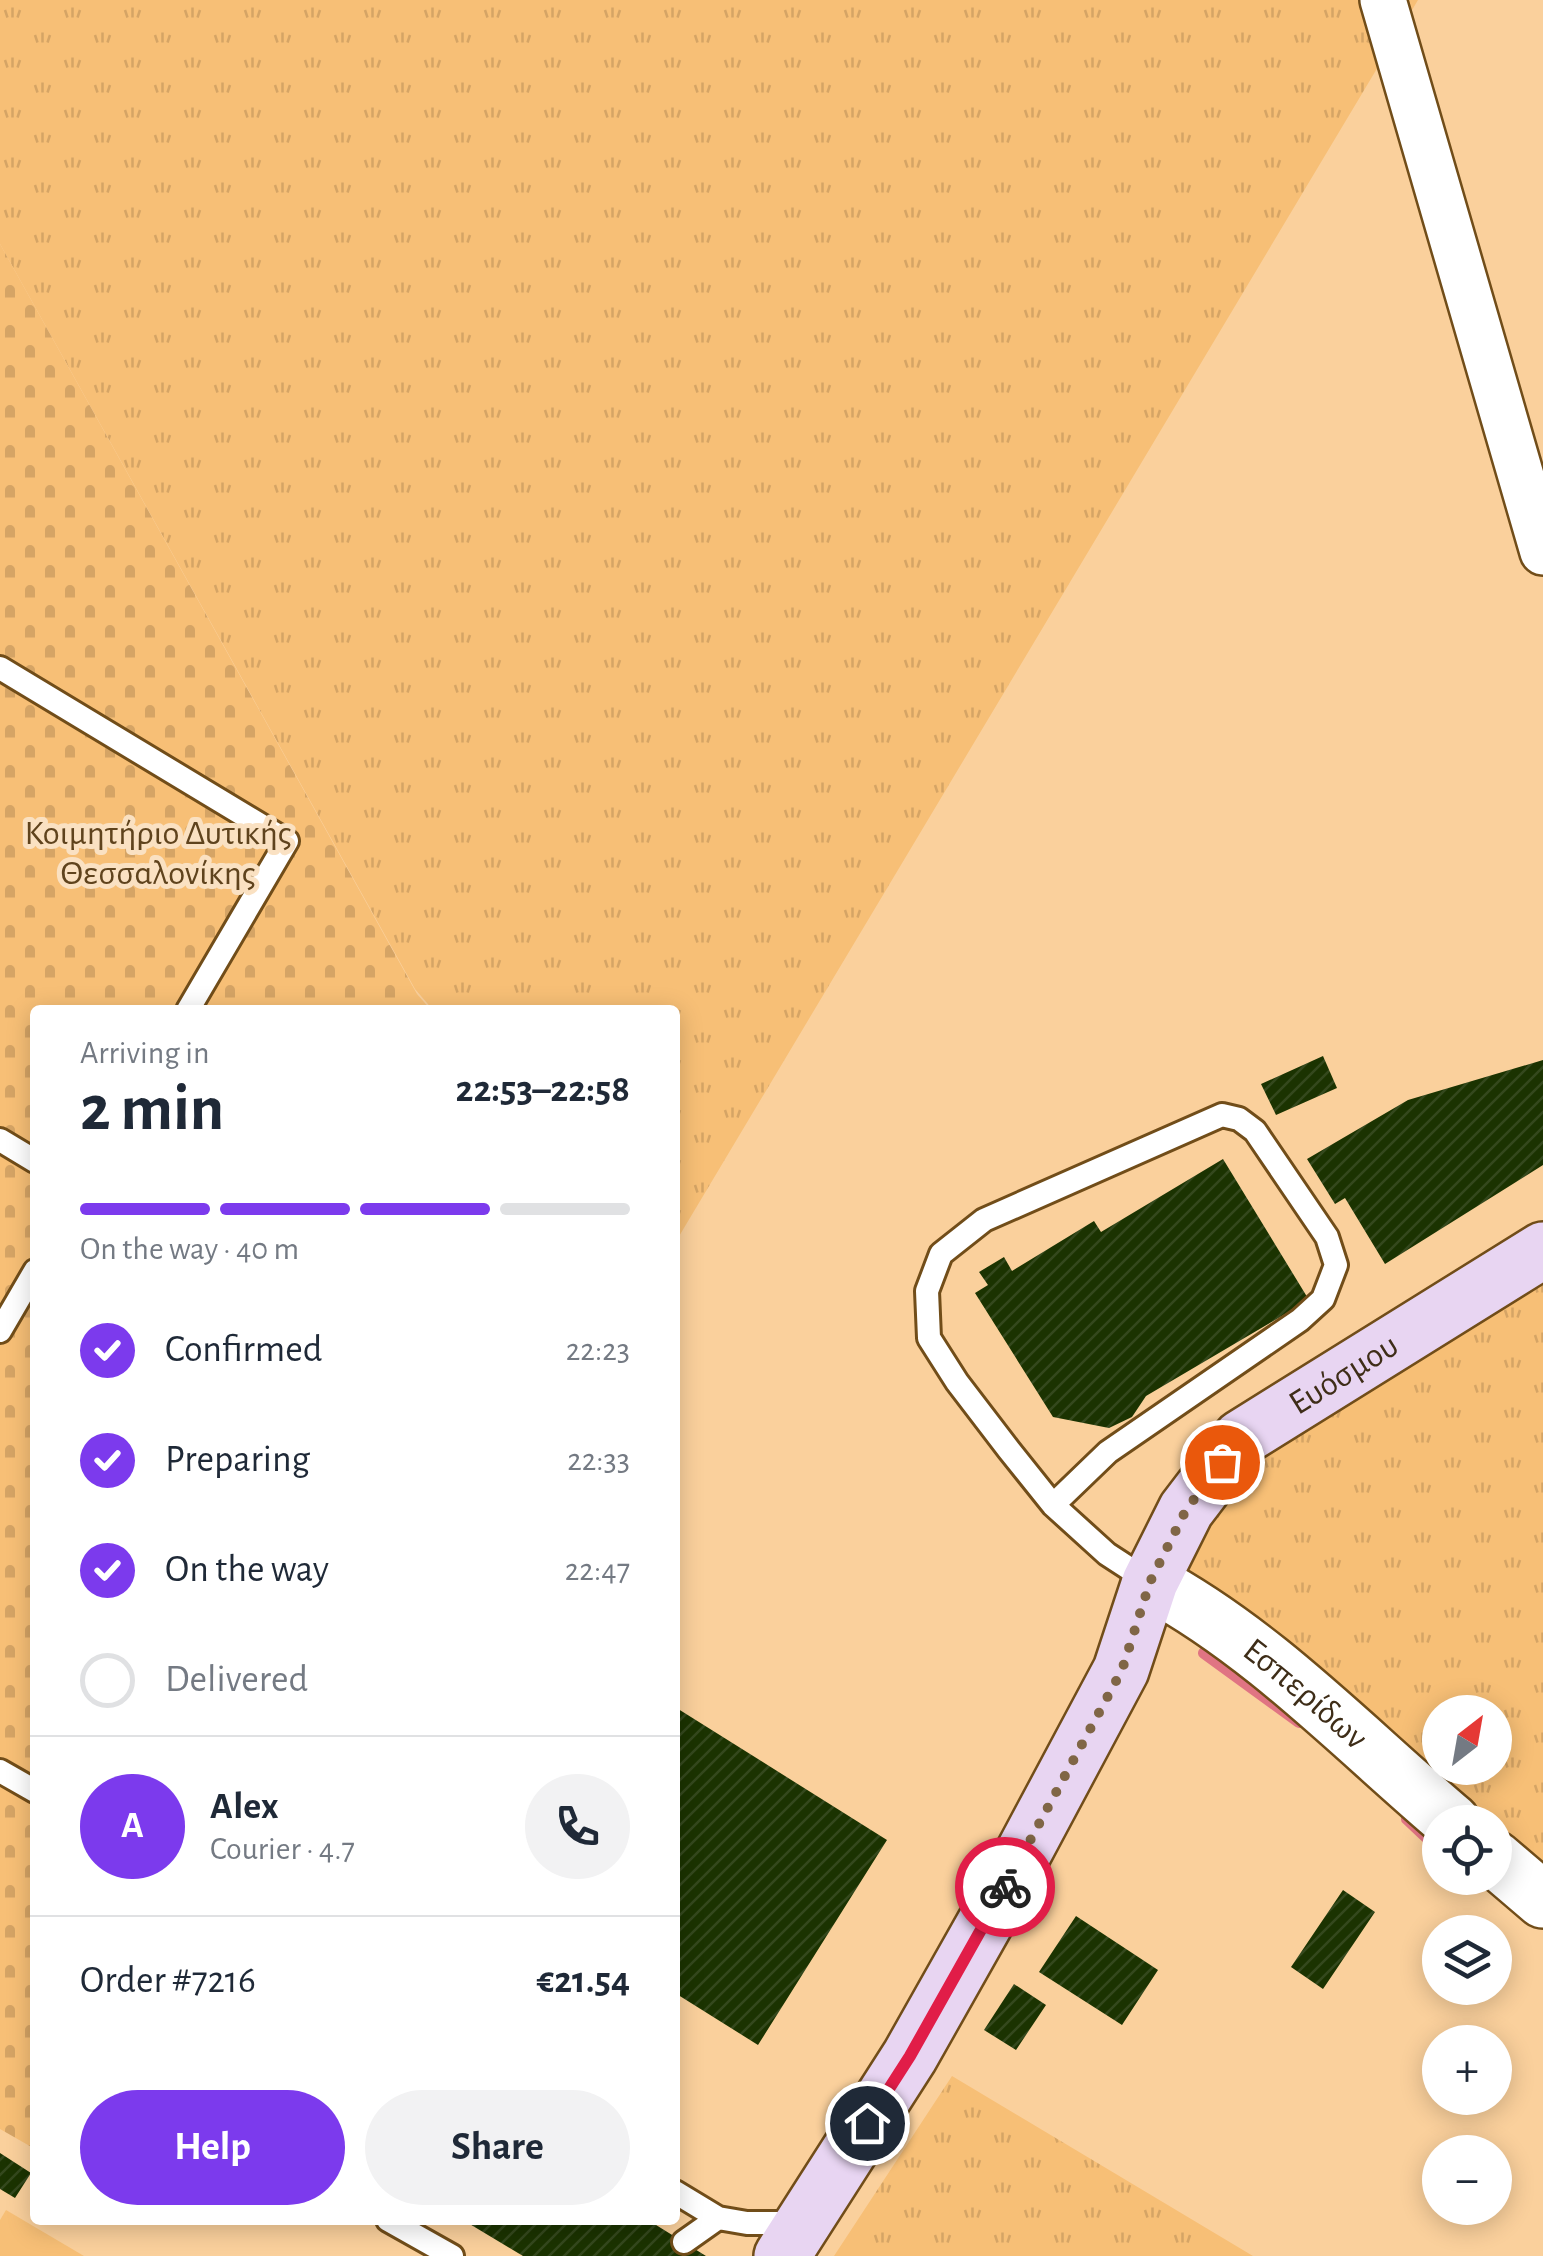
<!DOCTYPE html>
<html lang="en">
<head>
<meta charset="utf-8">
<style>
  :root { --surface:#fff; --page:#f2f2f3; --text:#1f2937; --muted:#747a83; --line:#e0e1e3; --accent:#7c3aed }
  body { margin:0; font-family:"Alegreya Sans",sans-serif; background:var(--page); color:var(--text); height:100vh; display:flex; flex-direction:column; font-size:38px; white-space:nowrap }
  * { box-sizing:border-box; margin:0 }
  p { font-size:32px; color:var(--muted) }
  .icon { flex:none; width:55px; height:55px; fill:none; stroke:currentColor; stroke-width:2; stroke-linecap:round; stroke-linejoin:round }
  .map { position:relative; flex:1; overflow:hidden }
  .sheet { position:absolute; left:30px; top:1005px; width:650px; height:1220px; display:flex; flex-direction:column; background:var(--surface); border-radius:10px; box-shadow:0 5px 25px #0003 }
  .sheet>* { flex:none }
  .needle { width:65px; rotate:31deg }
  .tools { position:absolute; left:1422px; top:1695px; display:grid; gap:20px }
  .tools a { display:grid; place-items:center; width:90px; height:90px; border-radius:50%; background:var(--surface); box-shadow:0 5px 25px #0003; font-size:50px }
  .pin { position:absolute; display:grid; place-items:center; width:85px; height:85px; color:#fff; margin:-42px; border:5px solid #fff; border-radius:50%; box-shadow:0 2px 10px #0007 }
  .courier { position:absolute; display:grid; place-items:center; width:100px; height:100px; margin:-50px; border:8px solid #e11d48; border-radius:50%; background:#fff; color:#222; box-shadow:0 2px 12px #0007 }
  .overview em { font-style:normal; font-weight:700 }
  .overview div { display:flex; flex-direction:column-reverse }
  .overview { display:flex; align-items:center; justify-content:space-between; height:170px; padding:0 50px }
  h1 { font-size:65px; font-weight:700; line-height:75px }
  .bar { display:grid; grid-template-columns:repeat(4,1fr); gap:15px 10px; align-content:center; height:120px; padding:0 50px }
  .bar i { height:12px; border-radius:8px; background:var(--line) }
  .bar .current { background:var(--accent) }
  .bar p { grid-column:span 4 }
  .line { display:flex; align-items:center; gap:25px; padding:0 50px; border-top:2px solid var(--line) }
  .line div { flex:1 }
  .round { display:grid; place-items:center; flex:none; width:105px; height:105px; border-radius:52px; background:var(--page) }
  ol { padding:0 50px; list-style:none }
  li { display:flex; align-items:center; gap:30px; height:110px }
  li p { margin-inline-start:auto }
  li .icon { padding:10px; border-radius:50%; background:var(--accent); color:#fff; stroke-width:4 }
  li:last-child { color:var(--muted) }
  li i { width:55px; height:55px; border:5px solid var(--line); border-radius:50% }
  .cta { display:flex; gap:20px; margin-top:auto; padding:20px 50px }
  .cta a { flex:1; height:115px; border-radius:60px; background:var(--accent); color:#fff; font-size:40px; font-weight:700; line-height:115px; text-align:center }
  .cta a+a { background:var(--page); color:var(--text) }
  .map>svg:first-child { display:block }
  .grass { fill:url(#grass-tufts); fill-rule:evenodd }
  .cemetery { fill:url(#cemetery-stones) }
  .garden { fill:#f7bf76 }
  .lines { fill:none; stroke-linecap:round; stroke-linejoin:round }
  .stream { stroke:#e07483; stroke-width:12 }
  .building { fill:url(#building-hatch) }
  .service-casing { stroke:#714d19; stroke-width:28 }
  .minor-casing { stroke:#714d19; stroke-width:50 }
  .tertiary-casing { stroke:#714d19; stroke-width:60 }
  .secondary-casing { stroke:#714d19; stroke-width:60 }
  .service { stroke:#fff; stroke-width:22 }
  .minor { stroke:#fff; stroke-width:45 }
  .tertiary { stroke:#fff; stroke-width:55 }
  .secondary { stroke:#e8d5f2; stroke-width:55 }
  .done { stroke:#806646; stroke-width:10; stroke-dasharray:0 18 }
  .route { stroke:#e11d48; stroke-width:12 }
  .labels { text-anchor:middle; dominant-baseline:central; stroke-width:10; stroke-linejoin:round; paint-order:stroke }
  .park-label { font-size:35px; fill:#5f431d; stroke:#fae1c2 }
  .street-label { font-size:35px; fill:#3e2d18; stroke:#fae1c2 }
</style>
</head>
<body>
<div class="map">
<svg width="1543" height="2256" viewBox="0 0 1543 2256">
  <defs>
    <pattern id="grass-tufts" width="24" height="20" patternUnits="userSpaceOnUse" patternTransform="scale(2.5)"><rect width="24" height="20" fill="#f7bf76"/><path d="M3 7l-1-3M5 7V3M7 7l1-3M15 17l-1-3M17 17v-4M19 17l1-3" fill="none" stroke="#d5a465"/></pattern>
    <pattern id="cemetery-stones" width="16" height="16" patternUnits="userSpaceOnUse" patternTransform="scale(2.5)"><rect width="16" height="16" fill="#f7bf76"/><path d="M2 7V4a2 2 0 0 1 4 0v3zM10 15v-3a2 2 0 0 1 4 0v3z" fill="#d5a465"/></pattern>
    <pattern id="building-hatch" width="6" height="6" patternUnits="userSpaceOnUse" patternTransform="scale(2.5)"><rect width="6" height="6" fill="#1b3301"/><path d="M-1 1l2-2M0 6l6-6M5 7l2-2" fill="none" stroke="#34481d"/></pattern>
  </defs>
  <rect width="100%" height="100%" fill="#fad09c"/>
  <!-- grass -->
  <path class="grass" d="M0,0H1418L675,1243V1010H433L415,989L0,244Z
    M1543,1251V1869L1495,1827V1822H1489L1231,1599L1175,1564L1241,1438ZM1440,1712H1495V1768H1440Z
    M952,2076L1253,2256H834Z"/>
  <!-- cemetery -->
  <path class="cemetery" d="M0,244L417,994L431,1010H35V2149L0,2129Z"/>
  <!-- garden -->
  <path class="garden" d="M6,2210L84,2256H0V2220Z"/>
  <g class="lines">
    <!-- stream -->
    <path class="stream" d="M1204,1653L1299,1722
      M1407,1819L1440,1850"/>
  </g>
  <!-- building -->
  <path class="building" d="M1323,1056L1337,1088L1276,1115L1261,1084Z
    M1543,1060V1165L1385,1264L1345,1198L1335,1204L1307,1159L1408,1100Z
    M1223,1159L1309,1300L1146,1396L1132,1417L1109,1428L1053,1417L975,1293L988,1285L979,1272L1004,1257L1012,1271L1094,1221L1101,1232Z
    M675,1707L887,1840L758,2045L675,1993Z
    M1343,1890L1375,1912L1323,1989L1291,1967Z
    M1076,1916L1158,1970L1122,2025L1039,1972Z
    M1014,1984L1046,2005L1016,2050L984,2030Z
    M0,2153L31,2173L15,2198L0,2189Z
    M463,2220H648L706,2256H523Z"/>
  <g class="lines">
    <!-- service casing -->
    <g class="service-casing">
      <path id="service" d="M0,668L287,841L188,1010
        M0,1140L35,1161
        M0,1331L35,1271
        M1053,1505L1108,1452L1300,1320L1323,1299L1336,1265L1327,1237L1255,1131L1239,1119L1222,1115L984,1220L941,1254L927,1291L929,1338L957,1382L1009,1450L1053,1505L1107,1554L1150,1582
        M0,1771L35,1791
        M675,2192L718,2218L747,2223H799
        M388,2220L452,2256
        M684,2242L718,2218"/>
    </g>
    <!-- minor casing -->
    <g class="minor-casing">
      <path id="minor" d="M1383,0L1543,552"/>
    </g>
    <!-- tertiary casing -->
    <g class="tertiary-casing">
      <g id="tertiary">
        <path id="s1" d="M1150,1582C1264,1643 1354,1739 1452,1822"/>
        <path d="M1495,1859L1543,1900"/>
      </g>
    </g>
    <!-- secondary casing -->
    <g class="secondary-casing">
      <g id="secondary">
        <path id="s2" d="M782,2256L910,2056L1002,1893L1121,1670L1150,1582L1186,1510L1241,1438L1543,1250"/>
      </g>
    </g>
    <!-- service -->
    <use href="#service" class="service"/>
    <!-- minor -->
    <use href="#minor" class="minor"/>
    <!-- tertiary -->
    <use href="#tertiary" class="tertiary"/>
    <!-- secondary -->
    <use href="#secondary" class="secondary"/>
  </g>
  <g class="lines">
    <!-- done -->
    <path class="done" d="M1005,1887L1122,1670L1150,1582L1186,1510L1222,1462"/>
    <!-- route -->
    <path class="route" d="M867,2123L910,2056L1005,1887"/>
  </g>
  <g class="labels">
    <!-- park labels -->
    <g class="park-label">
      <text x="158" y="833">Κοιμητήριο Δυτικής<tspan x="158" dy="40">Θεσσαλονίκης</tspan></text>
    </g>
    <!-- street labels -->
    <g class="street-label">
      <text stroke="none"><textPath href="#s2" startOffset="1062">Ευόσμου</textPath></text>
      <text stroke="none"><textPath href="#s1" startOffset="192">Εσπερίδων</textPath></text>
    </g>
  </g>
</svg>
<div class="tools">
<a><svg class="needle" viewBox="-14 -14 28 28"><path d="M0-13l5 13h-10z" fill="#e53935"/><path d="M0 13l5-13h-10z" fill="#747a83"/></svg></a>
<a><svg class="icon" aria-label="locate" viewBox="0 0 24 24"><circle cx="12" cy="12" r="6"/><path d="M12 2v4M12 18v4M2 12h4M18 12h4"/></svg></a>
<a><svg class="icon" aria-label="layers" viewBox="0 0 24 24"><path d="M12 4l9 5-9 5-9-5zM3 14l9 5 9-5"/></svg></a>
<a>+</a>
<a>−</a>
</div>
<div class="pin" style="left:1222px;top:1462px;background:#ea580c"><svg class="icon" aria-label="bag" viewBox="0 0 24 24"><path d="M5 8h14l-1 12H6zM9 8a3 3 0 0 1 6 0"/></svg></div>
<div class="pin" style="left:867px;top:2123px;background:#1f2937"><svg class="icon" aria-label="home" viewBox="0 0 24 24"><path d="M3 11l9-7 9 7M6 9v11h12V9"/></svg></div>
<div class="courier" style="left:1005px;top:1887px"><svg class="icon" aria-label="bike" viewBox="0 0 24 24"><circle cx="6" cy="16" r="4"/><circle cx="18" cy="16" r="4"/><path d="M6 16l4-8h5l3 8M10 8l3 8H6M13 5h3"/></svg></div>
<section class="sheet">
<div class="overview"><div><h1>2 min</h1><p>Arriving in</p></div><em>22:53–22:58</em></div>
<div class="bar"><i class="current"></i><i class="current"></i><i class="current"></i><i></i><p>On the way · 40 m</p></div>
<ol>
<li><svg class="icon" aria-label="check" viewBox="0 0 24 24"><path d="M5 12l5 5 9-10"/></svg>Confirmed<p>22:23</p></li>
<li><svg class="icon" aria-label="check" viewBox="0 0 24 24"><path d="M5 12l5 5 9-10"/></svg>Preparing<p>22:33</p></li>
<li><svg class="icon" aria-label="check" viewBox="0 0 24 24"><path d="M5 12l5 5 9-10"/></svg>On the way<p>22:47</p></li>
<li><i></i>Delivered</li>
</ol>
<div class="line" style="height:180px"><b class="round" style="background:var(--accent);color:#fff">A</b><div><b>Alex</b><p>Courier · 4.7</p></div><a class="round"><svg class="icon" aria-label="phone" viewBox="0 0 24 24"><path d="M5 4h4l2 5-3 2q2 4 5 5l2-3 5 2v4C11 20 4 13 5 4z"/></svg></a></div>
<div class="line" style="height:130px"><div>Order #7216</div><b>€21.54</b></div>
<div class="cta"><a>Help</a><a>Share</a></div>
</section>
</div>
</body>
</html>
